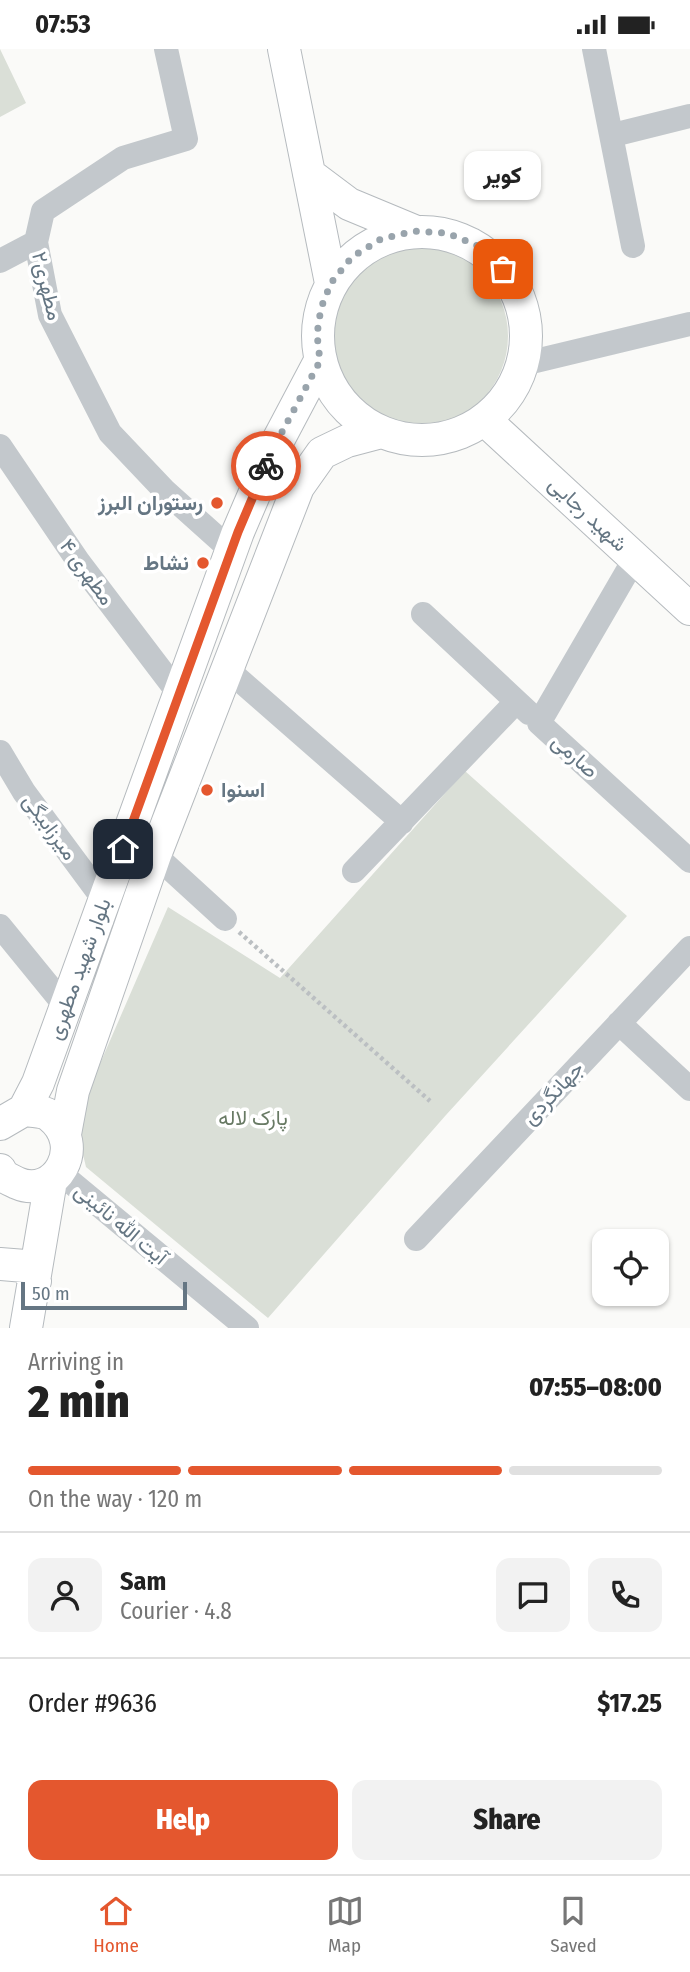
<!DOCTYPE html>
<html lang="en">
<head>
<meta charset="utf-8">
<style>
  :root { --surface:#fff; --page:#f2f2f2; --text:#222; --muted:#767676; --line:#e0e0e0; --accent:#e4572e }
  body { margin:0; font-family:"Fira Sans Condensed",Vazirmatn,sans-serif; background:var(--page); color:var(--text); height:100vh; display:flex; flex-direction:column; font-size:26px; white-space:nowrap }
  * { box-sizing:border-box; margin:0 }
  p { font-size:23px; color:var(--muted) }
  .icon { flex:none; width:38px; height:38px; fill:none; stroke:currentColor; stroke-width:2; stroke-linecap:round; stroke-linejoin:round }
  .map { position:relative; height:1279px; overflow:hidden }
  .panel { display:flex; flex-direction:column; background:var(--surface); flex:1 }
  .panel>* { flex:none }
  .buttons { position:absolute; left:592px; top:1180px; display:grid; gap:14px }
  .buttons a { display:grid; place-items:center; width:77px; height:77px; border-radius:14px; background:var(--surface); box-shadow:0 2px 5px #0004; font-size:35px }
  .scale { position:absolute; left:21px; bottom:18px; width:166px; box-sizing:border-box; padding-left:7px; border:4px solid #657683; border-top:0; font-size:19px; line-height:24px; white-space:nowrap; color:#657683; -webkit-text-stroke:5px #fff; paint-order:stroke }
  .pin { position:absolute; display:grid; place-items:center; width:60px; height:60px; color:#fff; margin:-30px; border-radius:14px; box-shadow:0 4px 10px #0006 }
  .courier { position:absolute; display:grid; place-items:center; width:70px; height:70px; margin:-35px; border:5px solid #e4572e; border-radius:50%; background:#fff; color:#222; box-shadow:0 2px 9px #0007 }
  .bubble { position:absolute; height:49px; border-radius:14px; background:var(--surface); box-shadow:0 2px 5px #0004; font-size:23px; font-weight:800; line-height:49px; text-align:center }
  .overview em { font-style:normal; font-weight:800 }
  .overview div { display:flex; flex-direction:column-reverse }
  .overview { display:flex; align-items:center; justify-content:space-between; height:119px; padding:0 28px }
  h1 { font-size:46px; font-weight:800; line-height:52px }
  .bar { display:grid; grid-template-columns:repeat(4,1fr); gap:10px 7px; align-content:center; height:84px; padding:0 28px }
  .bar i { height:9px; border-radius:5px; background:var(--line) }
  .bar .selected { background:var(--accent) }
  .bar p { grid-column:span 4 }
  .line { display:flex; align-items:center; gap:18px; padding:0 28px; border-top:2px solid var(--line) }
  .line div { flex:1 }
  .round { display:grid; place-items:center; flex:none; width:74px; height:74px; border-radius:14px; background:var(--page) }
  .cta { display:flex; gap:14px; margin-top:auto; padding:14px 28px }
  .cta a { flex:1; height:80px; border-radius:14px; background:var(--accent); color:#fff; font-size:28px; font-weight:800; line-height:80px; text-align:center }
  .cta a+a { background:var(--page); color:var(--text) }
  .status { display:flex; justify-content:space-between; align-items:center; height:49px; padding:0 35px; background:var(--surface); direction:ltr }
  .status svg { height:19px; fill:currentColor }
  .menu { display:flex; justify-content:space-around; align-items:center; height:98px; border-top:2px solid var(--line); background:var(--surface); font-size:19px; color:var(--muted) }
  .menu a { display:grid; justify-items:center; gap:4px }
  .menu .selected { color:var(--accent) }
  .map>svg:first-child { display:block }
  .green { fill:#dadfd7 }
  .lines { fill:none; stroke-linecap:round; stroke-linejoin:round }
  .major-casing { stroke:#b5babe; stroke-width:34 }
  .path { stroke:#bbbfc2; stroke-width:4.5; stroke-dasharray:3.5 3.5; stroke-linecap:butt }
  .minor { stroke:#c3c8cc; stroke-width:24 }
  .major { stroke:#fff; stroke-width:32 }
  .done { stroke:#99a4ac; stroke-width:7; stroke-dasharray:0 12.6 }
  .route { stroke:#e4572e; stroke-width:9 }
  .poi-dot { fill:#e4572e; stroke:#fff; stroke-width:2.5 }
  .labels { text-anchor:middle; dominant-baseline:central; stroke-width:7; stroke-linejoin:round; paint-order:stroke }
  .street-label { font-size:21px; fill:#657683; stroke:#fff }
  .poi-label { font-size:21px; font-weight:bold; fill:#657683; stroke:#fff; text-anchor:end }
  .park-label { font-size:21px; fill:#687a64; stroke:#fff }
</style>
</head>
<body>
<div class="status"><b>07:53</b><svg viewBox="0 0 49 12"><path d="M0 12V9h3v3zM5 12V6h3v6zM10 12V3h3v9zM15 12V0h3v12zM26 1h20v11H26zM47 4h2v5h-2z"/></svg></div>
<div class="map">
<svg width="690" height="1279" viewBox="0 0 690 1279">
  <rect width="100%" height="100%" fill="#fafaf8"/>
  <!-- green -->
  <path class="green" d="M0,0L26,54L0,68Z
    M326 287a91 91 0 1 1 182 0a91 91 0 1 1-182 0Z
    M465,722L627,867L446,1066L268,1269L86,1118L78,1085L89,1040L168,858L280,929Z"/>
  <g class="lines">
    <!-- major casing -->
    <g class="major-casing">
      <path id="major" d="M284,0L331,234
        M309,125L349,155L414,182
        M318 287a104 104 0 1 1 208 0a104 104 0 1 1-208 0Z
        M485,371L690,560
        M24,1061L38,1034L238,483L274,399L320,312
        M0,1075L24,1061C32,1062 44,1062 50,1067C88,1097 55,1151 17,1134C9,1130 4,1129 0,1121
        M65,1085L73,1042L155,806L298,438L322,404L347,392L381,383
        M0,1215L25,1217L35,1232
        M26,1279L51,1131"/>
    </g>
    <!-- path -->
    <path class="path" d="M239,883L430,1052"/>
    <!-- minor -->
    <path class="minor" d="M166,0L186,90L123,109L43,162L36,193L50,266L110,384L165,442L232,502
      M594,0L633,197
      M613,86L690,67
      M0,212L36,193
      M523,315L690,275
      M0,397L78,512L179,645
      M635,509L539,674L690,812
      M423,565L529,664
      M227,620L402,773
      M0,703L24,743L104,851
      M155,806L225,870
      M354,822L516,653
      M0,877L66,958
      M619,974L690,1040
      M60,1124L247,1279
      M416,1190L690,899"/>
    <!-- major -->
    <use href="#major" class="major"/>
  </g>
  <g class="lines">
    <!-- done -->
    <path class="done" d="M266,417L274,398L320,312L317,285L321,259L331,234L352,208L381,190L414,182L447,184L478,197L503,220"/>
    <!-- route -->
    <path class="route" d="M123,800L238,483L266,417"/>
  </g>
  <!-- markers -->
  <g class="poi-dot">
    <circle cx="217" cy="454" r="7"/>
    <circle cx="203" cy="514" r="7"/>
    <circle cx="207" cy="741" r="7"/>
  </g>
  <g class="labels">
    <!-- street labels -->
    <g class="street-label">
      <text transform="translate(47 237) rotate(76)">مطهری۲</text>
      <text transform="translate(588 465) rotate(43)">شهید رجایی</text>
      <text transform="translate(87 523) rotate(54)">مطهری ۴</text>
      <text transform="translate(575 707) rotate(42)">صارمی</text>
      <text transform="translate(50 778) rotate(54)">میرزابیگی</text>
      <text transform="translate(79 920) rotate(-70)">بلوار شهید مطهری</text>
      <text transform="translate(553 1044) rotate(-47)">جهانگردی</text>
      <text transform="translate(121 1175) rotate(40)">آیت الله نائینی</text>
    </g>
    <!-- poi labels -->
    <g class="poi-label">
      <text x="203" y="454">رستوران البرز</text>
      <text x="189" y="514">نشاط</text>
      <text x="221" y="741" text-anchor="start">اسنوا</text>
    </g>
    <!-- park labels -->
    <g class="park-label">
      <text x="253" y="1069">پارک لاله</text>
    </g>
  </g>
</svg>
<div class="buttons">
<a><svg class="icon" aria-label="locate" viewBox="0 0 24 24"><circle cx="12" cy="12" r="6"/><path d="M12 2v4M12 18v4M2 12h4M18 12h4"/></svg></a>
</div>
<div class="scale">50 m</div>
<div class="pin" style="left:503px;top:220px;background:#ea580c"><svg class="icon" aria-label="bag" viewBox="0 0 24 24"><path d="M5 8h14l-1 12H6zM9 8a3 3 0 0 1 6 0"/></svg></div>
<div class="pin" style="left:123px;top:800px;background:#1f2937"><svg class="icon" aria-label="home" viewBox="0 0 24 24"><path d="M3 11l9-7 9 7M6 9v11h12V9"/></svg></div>
<div class="courier" style="left:266px;top:417px"><svg class="icon" aria-label="bike" viewBox="0 0 24 24"><circle cx="6" cy="16" r="4"/><circle cx="18" cy="16" r="4"/><path d="M6 16l4-8h5l3 8M10 8l3 8H6M13 5h3"/></svg></div>
<div class="bubble" style="left:464px;top:102px;width:77px">کویر</div>
</div>
<section class="panel">
<div class="overview"><div><h1>2 min</h1><p>Arriving in</p></div><em>07:55–08:00</em></div>
<div class="bar"><i class="selected"></i><i class="selected"></i><i class="selected"></i><i></i><p>On the way · 120 m</p></div>
<div class="line" style="height:126px"><a class="round"><svg class="icon" aria-label="person" viewBox="0 0 24 24"><circle cx="12" cy="8" r="4"/><path d="M4 21q1-7 8-7t8 7"/></svg></a><div><b>Sam</b><p>Courier · 4.8</p></div><a class="round"><svg class="icon" aria-label="chat" viewBox="0 0 24 24"><path d="M4 5h16v11H9l-5 4z"/></svg></a><a class="round"><svg class="icon" aria-label="phone" viewBox="0 0 24 24"><path d="M5 4h4l2 5-3 2q2 4 5 5l2-3 5 2v4C11 20 4 13 5 4z"/></svg></a></div>
<div class="line" style="height:91px"><div>Order #9636</div><b>$17.25</b></div>
<div class="cta"><a>Help</a><a>Share</a></div>
</section>
<nav class="menu">
<a class="selected"><svg class="icon" aria-label="home" viewBox="0 0 24 24"><path d="M3 11l9-7 9 7M6 9v11h12V9"/></svg>Home</a>
<a><svg class="icon" aria-label="map" viewBox="0 0 24 24"><path d="M3 6l6-2 6 2 6-2v14l-6 2-6-2-6 2zM9 4v14M15 6v14"/></svg>Map</a>
<a><svg class="icon" aria-label="saved" viewBox="0 0 24 24"><path d="M7 4h10v16l-5-4-5 4z"/></svg>Saved</a>
</nav>
</body>
</html>
